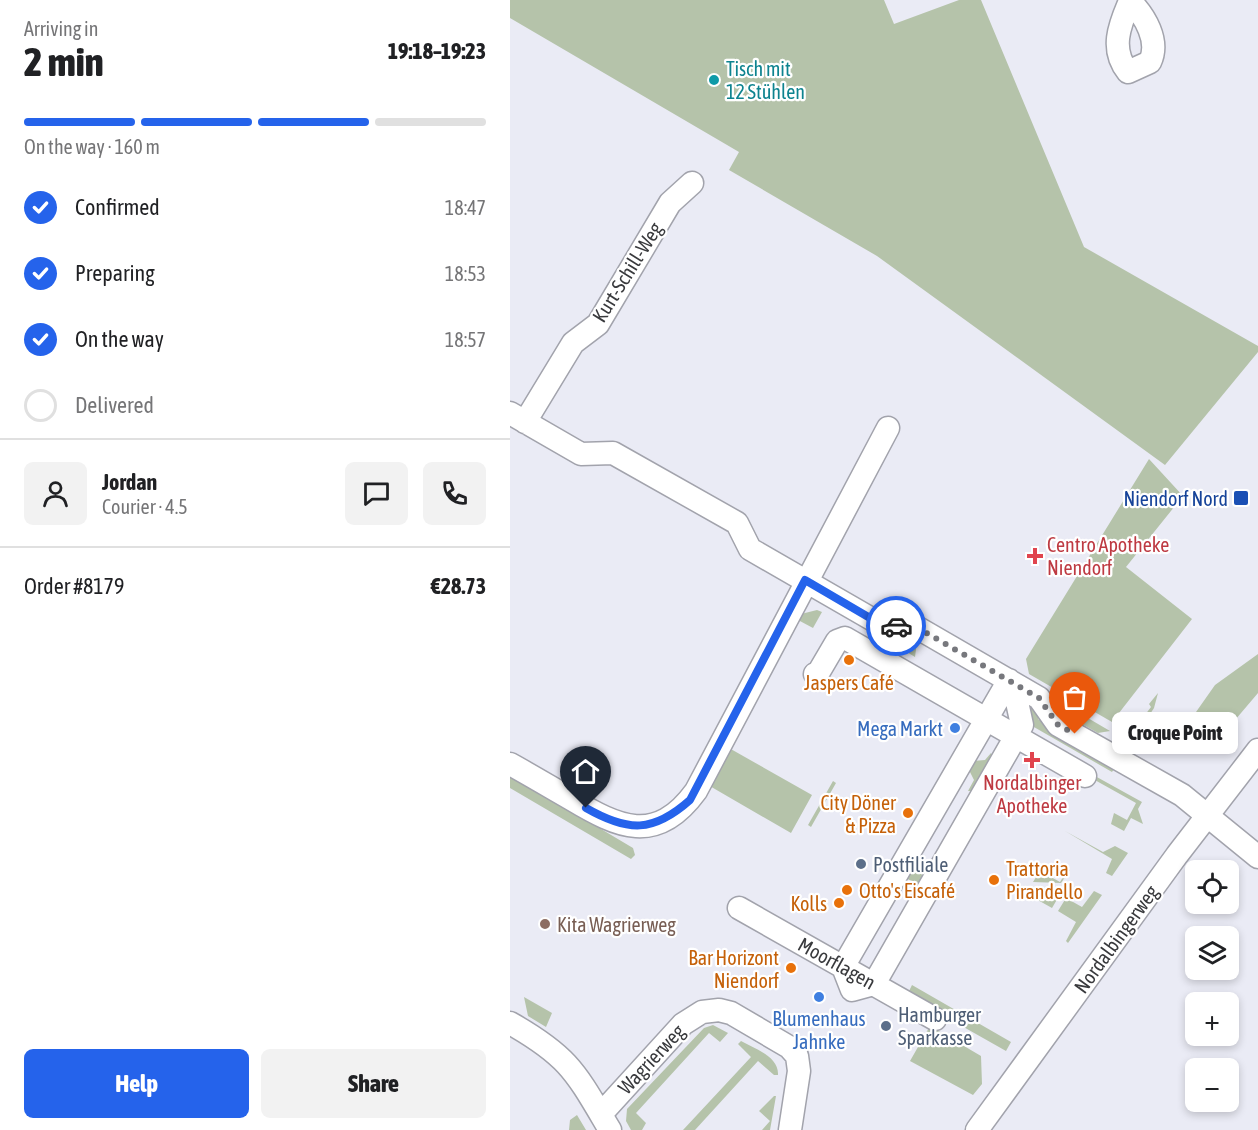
<!DOCTYPE html>
<html lang="en">
<head>
<meta charset="utf-8">
<style>
  :root { --surface:#fff; --page:#f2f2f2; --text:#202124; --muted:#757577; --line:#e0e0e0; --accent:#2563eb }
  body { margin:0; font-family:"Asap Condensed",sans-serif; background:var(--page); color:var(--text); height:100vh; display:flex; flex-direction:column; font-size:22px; white-space:nowrap }
  * { box-sizing:border-box; margin:0 }
  p { font-size:20px; color:var(--muted) }
  .icon { flex:none; width:33px; height:33px; fill:none; stroke:currentColor; stroke-width:2; stroke-linecap:round; stroke-linejoin:round }
  .map { position:relative; flex:1; overflow:hidden }
  .panel { display:flex; flex-direction:column; background:var(--surface); width:510px }
  .panel>* { flex:none }
  .controls { position:absolute; left:675px; top:860px; display:grid; gap:12px }
  .controls a { display:grid; place-items:center; width:54px; height:54px; border-radius:9px; background:var(--surface); box-shadow:0 3px 9px #0003; font-size:30px }
  .pin { position:absolute; display:grid; place-items:center; width:51px; height:51px; color:#fff; margin:-62px -26px; border-radius:50% 50% 50% 0; rotate:-45deg; box-shadow:0 0 6px #0007 }
  .pin .icon { rotate:45deg }
  .courier { position:absolute; display:grid; place-items:center; width:60px; height:60px; margin:-30px; border:4px solid #2563eb; border-radius:50%; background:#fff; color:#222; box-shadow:0 2px 8px #0007 }
  .bubble { position:absolute; height:42px; border-radius:9px; background:var(--surface); box-shadow:0 3px 9px #0003; font-size:20px; font-weight:800; line-height:42px; text-align:center }
  .headline em { font-style:normal; font-weight:800 }
  .headline div { display:flex; flex-direction:column-reverse }
  .headline { display:flex; align-items:center; justify-content:space-between; height:102px; padding:0 24px }
  h1 { font-size:39px; font-weight:800; line-height:45px }
  .bar { display:grid; grid-template-columns:repeat(4,1fr); gap:9px 6px; align-content:center; height:72px; padding:0 24px }
  .bar i { height:8px; border-radius:4px; background:var(--line) }
  .bar .selected { background:var(--accent) }
  .bar p { grid-column:span 4 }
  .line { display:flex; align-items:center; gap:15px; padding:0 24px; border-top:2px solid var(--line) }
  .line div { flex:1 }
  .round { display:grid; place-items:center; flex:none; width:63px; height:63px; border-radius:9px; background:var(--page) }
  ol { padding:0 24px; list-style:none }
  li { display:flex; align-items:center; gap:18px; height:66px }
  li p { margin-inline-start:auto }
  li .icon { padding:6px; border-radius:50%; background:var(--accent); color:#fff; stroke-width:4 }
  li:last-child { color:var(--muted) }
  li i { width:33px; height:33px; border:3px solid var(--line); border-radius:50% }
  .primary-button { display:flex; gap:12px; margin-top:auto; padding:12px 24px }
  .primary-button a { flex:1; height:69px; border-radius:9px; background:var(--accent); color:#fff; font-size:24px; font-weight:800; line-height:69px; text-align:center }
  .primary-button a+a { background:var(--page); color:var(--text) }
  main { display:flex; flex:1; min-height:0 }
  .map>svg:first-child { display:block }
  .green { fill:#b5c3aa }
  .lines { fill:none; stroke-linecap:round; stroke-linejoin:round }
  .minor-casing { stroke:#a2a3ac; stroke-width:25 }
  .minor { stroke:#fff; stroke-width:22 }
  .done { stroke:#77787d; stroke-width:6; stroke-dasharray:0 10.8 }
  .route { stroke:#2563eb; stroke-width:8 }
  .culture-dot { fill:#0f9aa8; stroke:#fff; stroke-width:2 }
  .transit-dot { fill:#1a4fb4; stroke:#fff; stroke-width:2 }
  .health-dot { fill:#e0444e; stroke:#fff; stroke-width:2 }
  .food-dot { fill:#e8710a; stroke:#fff; stroke-width:2 }
  .shop-dot { fill:#3f7fe0; stroke:#fff; stroke-width:2 }
  .service-dot { fill:#5c6f8a; stroke:#fff; stroke-width:2 }
  .education-dot { fill:#8d6e63; stroke:#fff; stroke-width:2 }
  .labels { text-anchor:middle; dominant-baseline:central; stroke-width:4.5; stroke-linejoin:round; paint-order:stroke }
  .culture-label { font-size:20px; fill:#0d838f; stroke:#fff; text-anchor:start }
  .street-label { font-size:20px; fill:#393a3d; stroke:#fff }
  .transit-label { font-size:20px; fill:#164399; stroke:#fff; text-anchor:end }
  .health-label { font-size:20px; fill:#be3a42; stroke:#fff; text-anchor:start }
  .food-label { font-size:20px; fill:#c56008; stroke:#fff; text-anchor:end }
  .shop-label { font-size:20px; fill:#366cbe; stroke:#fff; text-anchor:end }
  .service-label { font-size:20px; fill:#4e5e75; stroke:#fff; text-anchor:start }
  .education-label { font-size:20px; fill:#785e54; stroke:#fff; text-anchor:start }
</style>
</head>
<body>
<main>
<section class="panel">
<div class="headline"><div><h1>2 min</h1><p>Arriving in</p></div><em>19:18–19:23</em></div>
<div class="bar"><i class="selected"></i><i class="selected"></i><i class="selected"></i><i></i><p>On the way · 160 m</p></div>
<ol>
<li><svg class="icon" aria-label="check" viewBox="0 0 24 24"><path d="M5 12l5 5 9-10"/></svg>Confirmed<p>18:47</p></li>
<li><svg class="icon" aria-label="check" viewBox="0 0 24 24"><path d="M5 12l5 5 9-10"/></svg>Preparing<p>18:53</p></li>
<li><svg class="icon" aria-label="check" viewBox="0 0 24 24"><path d="M5 12l5 5 9-10"/></svg>On the way<p>18:57</p></li>
<li><i></i>Delivered</li>
</ol>
<div class="line" style="height:108px"><a class="round"><svg class="icon" aria-label="person" viewBox="0 0 24 24"><circle cx="12" cy="8" r="4"/><path d="M4 21q1-7 8-7t8 7"/></svg></a><div><b>Jordan</b><p>Courier · 4.5</p></div><a class="round"><svg class="icon" aria-label="chat" viewBox="0 0 24 24"><path d="M4 5h16v11H9l-5 4z"/></svg></a><a class="round"><svg class="icon" aria-label="phone" viewBox="0 0 24 24"><path d="M5 4h4l2 5-3 2q2 4 5 5l2-3 5 2v4C11 20 4 13 5 4z"/></svg></a></div>
<div class="line" style="height:78px"><div>Order #8179</div><b>€28.73</b></div>
<div class="primary-button"><a>Help</a><a>Share</a></div>
</section>
<div class="map">
<svg width="748" height="1130" viewBox="0 0 748 1130">
  <rect width="100%" height="100%" fill="#eaebf5"/>
  <!-- green -->
  <path class="green" d="M0,0H374L384,24L449,0H471L574,247L748,346V352L655,465L367,256L219,170L229,152L0,18Z
    M639,459L673,496L616,567L682,619L602,722L519,674L516,659Z
    M307,610L312,612L303,628L288,620L291,614Z
    M367,634L398,637L407,642L405,657Z
    M748,654V693L714,733L707,731L690,754L669,743L667,739L705,685Z
    M648,693L644,708L629,731L625,728L641,707L639,704Z
    M542,697L600,731L588,733L540,706Z
    M519,700L528,708V719L565,741L604,769L602,772L517,723Z
    M219,748L302,795L281,833L198,785Z
    M481,753L483,757L461,791H458L464,780L459,770L463,761L475,760Z
    M0,775L123,848L125,855L121,859L0,788Z
    M585,776L632,802L628,809L633,824L621,818L614,831L601,824L604,813L617,820L626,803L583,779Z
    M323,781L326,783L301,827L298,825Z
    M555,831L593,852L605,846L618,853L602,876L596,873L602,859Z
    M404,864L418,871L410,886L396,878Z
    M558,869L560,870L551,883L523,882L530,871L550,882Z
    M519,890L552,891L542,908L517,894Z
    M584,891L592,895L558,943L556,941L566,922L548,911L556,898L572,907Z
    M402,985L501,1042L496,1051L397,995Z
    M14,997L42,1013L36,1027L18,1016Z
    M203,1025L218,1033L210,1042L199,1033L126,1113L136,1123L132,1130H121L116,1121L117,1109L194,1028Z
    M420,1026L471,1056L472,1084L463,1095L400,1061Z
    M231,1041C245,1049 269,1056 268,1075H264L248,1061L185,1130H173L241,1057L228,1044Z
    M264,1096H266L260,1130H252L260,1121L249,1111Z
    M67,1115L76,1130H59L60,1120Z"/>
  <g class="lines">
    <!-- minor casing -->
    <g class="minor-casing">
      <path id="minor" d="M620,1C635,16 650,41 640,62L618,72C600,50 609,26 620,1Z
        M0,413L71,454L103,453L227,523L240,549L372,625L408,628L529,698L548,725L672,795L748,857
        M15,422L63,343L88,324L160,203L182,183
        M305,674L307,675L327,641L335,638L575,776
        M499,680L333,967L342,990L364,984L506,736L512,725L507,702
        M0,764C20,775 40,787 61,799C108,827 146,846 186,791L378,428
        M229,908L425,1019
        M0,1023C60,1057 66,1073 100,1130
        M91,1114L173,1024L192,1012L209,1010L221,1013L279,1047L287,1056L289,1071L280,1130
        M467,1130L667,855L748,750"/>
    </g>
    <!-- minor -->
    <use href="#minor" class="minor"/>
  </g>
  <g class="lines">
    <!-- done -->
    <path class="done" d="M386,626L408,628L529,698L548,725L565,734"/>
    <!-- route -->
    <path class="route" d="M76,808C118,832 143,833 180,800L295,580L372,625L386,626"/>
  </g>
  <!-- markers -->
  <circle class="culture-dot" cx="204" cy="80" r="6"/>
  <rect class="transit-dot" x="723" y="490" width="16" height="16" rx="3"/>
  <g class="health-dot">
    <path d="M522 547h6v6h6v6h-6v6h-6v-6h-6v-6h6z"/>
    <path d="M519 751h6v6h6v6h-6v6h-6v-6h-6v-6h6z"/>
  </g>
  <g class="food-dot">
    <circle cx="339" cy="660" r="6"/>
    <circle cx="398" cy="813" r="6"/>
    <circle cx="484" cy="880" r="6"/>
    <circle cx="337" cy="890" r="6"/>
    <circle cx="329" cy="903" r="6"/>
    <circle cx="281" cy="968" r="6"/>
  </g>
  <g class="shop-dot">
    <circle cx="445" cy="728" r="6"/>
    <circle cx="309" cy="997" r="6"/>
  </g>
  <g class="service-dot">
    <circle cx="351" cy="864" r="6"/>
    <circle cx="376" cy="1026" r="6"/>
  </g>
  <circle class="education-dot" cx="35" cy="924" r="6"/>
  <g class="labels">
    <!-- culture labels -->
    <g class="culture-label">
      <text x="216" y="68">Tisch mit<tspan x="216" dy="23">12 Stühlen</tspan></text>
    </g>
    <!-- street labels -->
    <g class="street-label">
      <text transform="translate(117 272) rotate(-58)">Kurt-Schill-Weg</text>
      <text transform="translate(606 939) rotate(-54)">Nordalbingerweg</text>
      <text transform="translate(327 963) rotate(29)">Moorflagen</text>
      <text transform="translate(141 1059) rotate(-47)">Wagrierweg</text>
    </g>
    <!-- transit labels -->
    <g class="transit-label">
      <text x="718" y="498">Niendorf Nord</text>
    </g>
    <!-- health labels -->
    <g class="health-label">
      <text x="537" y="544">Centro Apotheke<tspan x="537" dy="23">Niendorf</tspan></text>
      <text x="522" y="782" text-anchor="middle">Nordalbinger<tspan x="522" dy="23">Apotheke</tspan></text>
    </g>
    <!-- food labels -->
    <g class="food-label">
      <text x="339" y="682" text-anchor="middle">Jaspers Café</text>
      <text x="386" y="802">City Döner<tspan x="386" dy="23">&amp; Pizza</tspan></text>
      <text x="496" y="868" text-anchor="start">Trattoria<tspan x="496" dy="23">Pirandello</tspan></text>
      <text x="349" y="890" text-anchor="start">Otto's Eiscafé</text>
      <text x="317" y="903">Kolls</text>
      <text x="269" y="957">Bar Horizont<tspan x="269" dy="23">Niendorf</tspan></text>
    </g>
    <!-- shop labels -->
    <g class="shop-label">
      <text x="433" y="728">Mega Markt</text>
      <text x="309" y="1018" text-anchor="middle">Blumenhaus<tspan x="309" dy="23">Jahnke</tspan></text>
    </g>
    <!-- service labels -->
    <g class="service-label">
      <text x="363" y="864">Postfiliale</text>
      <text x="388" y="1014">Hamburger<tspan x="388" dy="23">Sparkasse</tspan></text>
    </g>
    <!-- education labels -->
    <g class="education-label">
      <text x="47" y="924">Kita Wagrierweg</text>
    </g>
  </g>
</svg>
<div class="controls">
<a><svg class="icon" aria-label="locate" viewBox="0 0 24 24"><circle cx="12" cy="12" r="6"/><path d="M12 2v4M12 18v4M2 12h4M18 12h4"/></svg></a>
<a><svg class="icon" aria-label="layers" viewBox="0 0 24 24"><path d="M12 4l9 5-9 5-9-5zM3 14l9 5 9-5"/></svg></a>
<a>+</a>
<a>−</a>
</div>
<div class="pin" style="left:565px;top:734px;background:#ea580c"><svg class="icon" aria-label="bag" viewBox="0 0 24 24"><path d="M5 8h14l-1 12H6zM9 8a3 3 0 0 1 6 0"/></svg></div>
<div class="pin" style="left:76px;top:808px;background:#1f2937"><svg class="icon" aria-label="home" viewBox="0 0 24 24"><path d="M3 11l9-7 9 7M6 9v11h12V9"/></svg></div>
<div class="courier" style="left:386px;top:626px"><svg class="icon" aria-label="car" viewBox="0 0 24 24"><path d="M5 17H2v-5l4-1 3-4h7l3 4 3 1v5h-3M9 17h6M6 11h13"/><circle cx="7" cy="17" r="2"/><circle cx="17" cy="17" r="2"/></svg></div>
<div class="bubble" style="left:602px;top:712px;width:126px">Croque Point</div>
</div>
</main>
</body>
</html>
